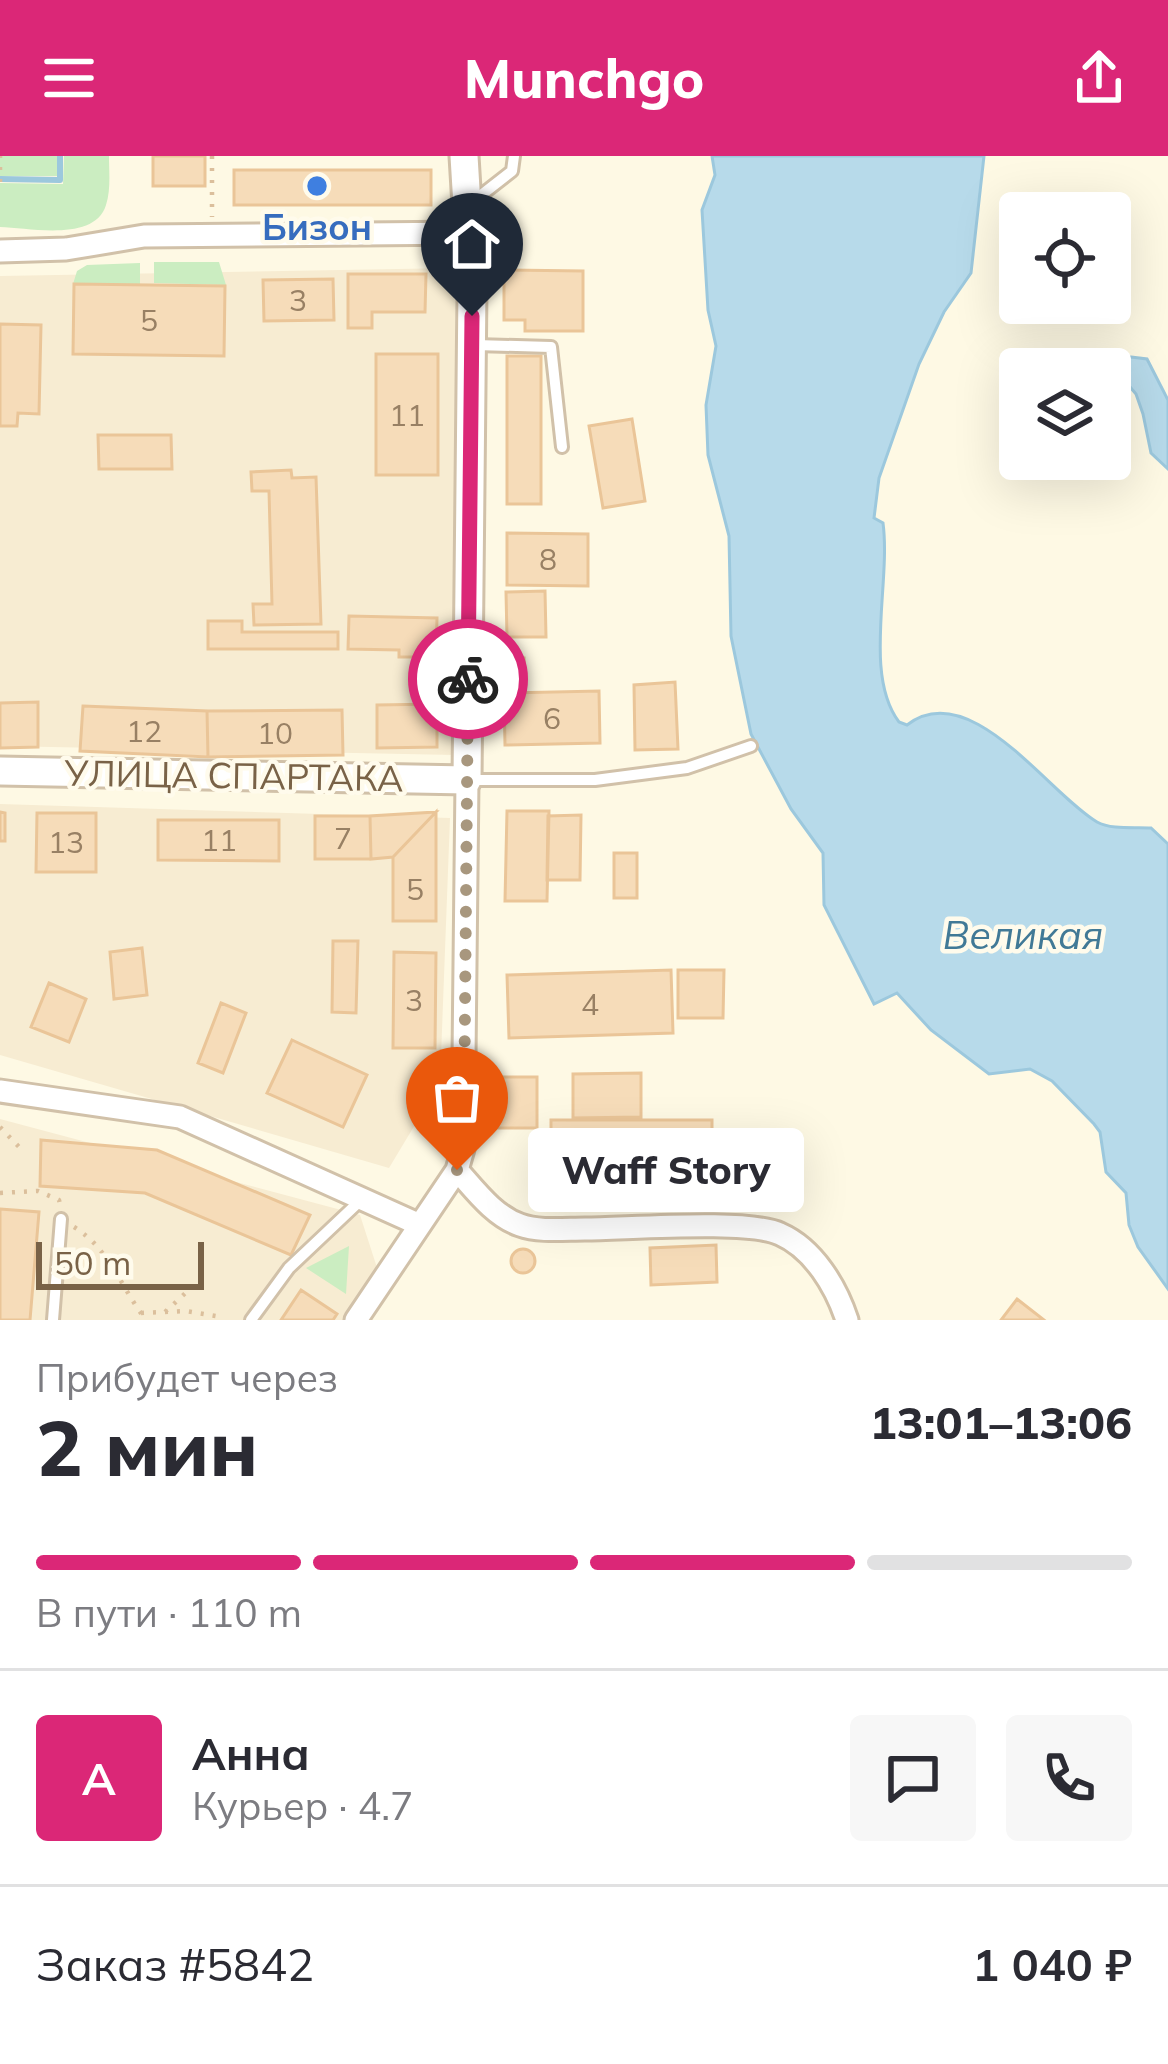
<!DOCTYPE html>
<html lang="ru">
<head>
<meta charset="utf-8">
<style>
  :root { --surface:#fff; --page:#f7f7f7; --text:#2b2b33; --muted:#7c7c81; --line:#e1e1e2; --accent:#db2777 }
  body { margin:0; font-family:Mulish,sans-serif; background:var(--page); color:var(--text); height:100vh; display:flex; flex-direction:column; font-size:45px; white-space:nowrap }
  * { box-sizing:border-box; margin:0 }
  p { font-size:39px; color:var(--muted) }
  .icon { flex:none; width:66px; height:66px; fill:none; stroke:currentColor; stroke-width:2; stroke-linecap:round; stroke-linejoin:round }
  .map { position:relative; height:1164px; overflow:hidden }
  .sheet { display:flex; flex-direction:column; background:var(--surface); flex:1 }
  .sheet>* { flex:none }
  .controls { position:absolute; left:999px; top:36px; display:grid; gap:24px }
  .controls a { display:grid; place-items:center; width:132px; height:132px; border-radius:12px; background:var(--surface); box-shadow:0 12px 48px #0002; font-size:60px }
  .scale { position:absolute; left:36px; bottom:30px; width:168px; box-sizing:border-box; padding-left:12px; border:6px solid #796247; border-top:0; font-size:33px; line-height:42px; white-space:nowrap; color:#796247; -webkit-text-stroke:9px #fffbec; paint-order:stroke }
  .pin { position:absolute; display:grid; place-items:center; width:102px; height:102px; color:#fff; margin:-123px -51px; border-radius:50% 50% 50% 0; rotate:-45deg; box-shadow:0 0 12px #0007 }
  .pin .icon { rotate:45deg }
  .courier { position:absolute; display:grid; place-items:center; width:120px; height:120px; margin:-60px; border:9px solid #db2777; border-radius:50%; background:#fff; color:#222; box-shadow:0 3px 15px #0007 }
  .bubble { position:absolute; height:84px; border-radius:12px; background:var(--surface); box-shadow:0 12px 48px #0002; font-size:39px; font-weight:800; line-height:84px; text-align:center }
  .head em { font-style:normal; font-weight:800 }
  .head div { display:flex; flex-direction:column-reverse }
  .head { display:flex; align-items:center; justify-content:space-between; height:204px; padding:0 36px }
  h1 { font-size:78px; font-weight:800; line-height:90px }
  .bar { display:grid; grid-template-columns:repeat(4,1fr); gap:18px 12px; align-content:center; height:144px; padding:0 36px }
  .bar i { height:15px; border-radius:9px; background:var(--line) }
  .bar .active { background:var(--accent) }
  .bar p { grid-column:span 4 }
  .line { display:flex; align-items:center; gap:30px; padding:0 36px; border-top:3px solid var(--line) }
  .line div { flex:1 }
  .round { display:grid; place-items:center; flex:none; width:126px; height:126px; border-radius:12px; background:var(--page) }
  header { display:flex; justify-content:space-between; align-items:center; height:156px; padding:0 36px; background:var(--accent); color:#fff; font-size:54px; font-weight:800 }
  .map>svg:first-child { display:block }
  .residential { fill:#f7ecd2 }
  .green { fill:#cbedc1 }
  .water { fill:#b7daea; stroke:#9cc8dd; stroke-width:3 }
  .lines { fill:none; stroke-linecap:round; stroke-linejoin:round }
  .stream { stroke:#9cc8dd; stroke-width:6 }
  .building { fill:#f6dcb9; stroke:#eac598; stroke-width:3 }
  .service-casing { stroke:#d1c1a9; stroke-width:16 }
  .minor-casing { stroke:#d1c1a9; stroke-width:27 }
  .tertiary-casing { stroke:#d1c1a9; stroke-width:33 }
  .path { stroke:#dbbf9c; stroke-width:4.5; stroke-dasharray:3 9; stroke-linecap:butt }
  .service { stroke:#fff; stroke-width:10 }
  .minor { stroke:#fff; stroke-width:21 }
  .tertiary { stroke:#fff; stroke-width:27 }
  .done { stroke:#a8977e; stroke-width:12; stroke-dasharray:0 21.6 }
  .route { stroke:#db2777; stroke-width:15 }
  .shop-dot { fill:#3f7fe0; stroke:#fffbec; stroke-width:4.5 }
  .labels { text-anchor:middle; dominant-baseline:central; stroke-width:9; stroke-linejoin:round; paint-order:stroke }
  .number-label { font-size:30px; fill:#988064 }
  .shop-label { font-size:36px; font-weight:bold; fill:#366cbe; stroke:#fffbec }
  .street-label { font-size:36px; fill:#796247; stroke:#fffbec }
  .water-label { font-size:39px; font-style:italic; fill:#417996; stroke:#fffbec }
</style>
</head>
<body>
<header><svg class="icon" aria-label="menu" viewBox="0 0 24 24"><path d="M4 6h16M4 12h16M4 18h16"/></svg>Munchgo<svg class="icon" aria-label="share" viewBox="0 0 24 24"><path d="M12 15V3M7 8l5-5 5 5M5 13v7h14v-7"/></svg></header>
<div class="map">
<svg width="1168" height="1164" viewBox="0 0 1168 1164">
  <rect width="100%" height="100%" fill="#fef9e4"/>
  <!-- residential -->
  <path class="residential" d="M455,112V599L0,590V120Z
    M0,648L450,662L440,927L389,1012L0,899Z
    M0,963L360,1059L381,1124L355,1164H0Z"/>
  <!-- green -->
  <path class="green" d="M0,0H60V20H0Z
    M64,0H109C109,15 111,34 106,49C95,86 30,72 0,71V27L63,28Z
    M154,106H219L226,129L154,127Z
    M140,107V128H73L77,115L87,109Z
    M349,1090L346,1138L306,1112Z"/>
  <!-- water -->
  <path class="water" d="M712,0H984L971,117L944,156L919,208L879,322L874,362L883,367C891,427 863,518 899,566L907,569C970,520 1048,637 1097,666C1111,674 1135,671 1151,672L1168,688V1133L1138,1091L1129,1069L1126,1037L1106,1016L1100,976L1094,968L1052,925L1030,913L989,918L931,874L897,837L874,848L824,749L823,697L791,653L751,578L731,480L729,380L708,299L706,249L716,190L708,154L702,54L715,19Z
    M1131,201L1147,203L1168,244V313L1151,297L1143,258L1136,238L1125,225L1122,210Z"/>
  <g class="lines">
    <!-- stream -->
    <path class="stream" d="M0,23L60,24V0"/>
  </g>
  <!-- building -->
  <path class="building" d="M153,0H205V30H153Z
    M234,14H431V49H234Z
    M504,114L583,115V175H525V164H504Z
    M348,118H426L425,156H372V172H348Z
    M333,123L334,164L264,165L263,124Z
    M74,128L225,130L224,200L73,198Z
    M0,168L41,169L39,258L18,257L17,270H0Z
    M376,198H438V319H376Z
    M507,200H541V348H507Z
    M632,263L645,345L603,352L589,270Z
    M98,279H171L172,313H99Z
    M291,314L292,322L316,321L321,468L254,469L253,448H272L269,335H252L251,316Z
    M507,377L588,378V430L507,429Z
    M545,435L546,481H507L506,436Z
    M349,460L437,462L436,501H399V494L348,493Z
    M208,465H242V476H338V493H208Z
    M501,501L524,502V525L500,524Z
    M675,526L678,593L635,594L634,529Z
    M599,535L600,587L505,589L504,537Z
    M38,546V591L0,592V547Z
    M437,548V591L377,592V549Z
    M83,550L207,555L208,601L80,595Z
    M342,554L343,599L208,601L207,555Z
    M507,655H549L547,745H505Z
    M0,656L5,657V685H0Z
    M436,656L393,701L371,703L370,660Z
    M436,656V765H393V701Z
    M37,657H96V716H36Z
    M581,659L580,724H547L548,660Z
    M315,660H370L371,703H315Z
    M158,664H279V705L158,704Z
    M614,697H637V742H614Z
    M333,785H358L356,857L332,856Z
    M142,792L147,839L114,843L110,796Z
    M394,796L436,797L435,892H393Z
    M671,814L673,877L509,882L507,819Z
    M678,814H724L723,862H678Z
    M49,827L86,843L69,886L31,871Z
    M221,847L246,857L223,917L198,907Z
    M292,884L367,919L343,971L267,937Z
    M641,917V961L573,962V918Z
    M492,921H537V972H492Z
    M551,964H712V1033H551Z
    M41,984L157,994L310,1059L291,1099L145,1037L40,1030Z
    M0,1053L39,1056L30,1164H0Z
    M716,1089L717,1126L651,1129L650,1092Z
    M511 1105a12 12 0 1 1 24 0a12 12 0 1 1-24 0Z
    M301,1134L337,1158L333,1164H281Z
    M1017,1143L1044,1164H1001Z"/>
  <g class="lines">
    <!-- service casing -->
    <g class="service-casing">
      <path id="service" d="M471,47L512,15L514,0
        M475,189L551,191L562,291
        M470,624H595L687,612L751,590
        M53,1164L61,1063
        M251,1164L289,1112L362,1043"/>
    </g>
    <!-- minor casing -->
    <g class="minor-casing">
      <path id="minor" d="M0,95L66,93L144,80L470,77
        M0,935L180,961L420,1069
        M457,1014C475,1034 494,1060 520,1069C539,1076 565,1073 585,1073C626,1073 748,1063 780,1078C814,1093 836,1131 847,1164
        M356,1164L457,1014L463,993L467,624"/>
    </g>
    <!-- tertiary casing -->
    <g class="tertiary-casing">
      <path id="tertiary" d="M0,615L467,624L472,132L464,0"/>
    </g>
    <!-- path -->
    <path class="path" d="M212,0V61
      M0,26V0
      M0,971L21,993
      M0,1037L38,1035L59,1044L60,1048
      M74,1071C110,1093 121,1132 146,1164
      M165,1156L204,1120
      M141,1157L186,1155L221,1161"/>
    <!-- service -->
    <use href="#service" class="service"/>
    <!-- minor -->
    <use href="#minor" class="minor"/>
    <!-- tertiary -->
    <use href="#tertiary" class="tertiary"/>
  </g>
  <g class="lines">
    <!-- done -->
    <path class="done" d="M457,1014L463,993L464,966L468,523"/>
    <!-- route -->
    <path class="route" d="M468,523L472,160"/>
  </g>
  <!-- markers -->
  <circle class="shop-dot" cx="317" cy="30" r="12"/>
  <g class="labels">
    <!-- number labels -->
    <g class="number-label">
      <text x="298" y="144">3</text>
      <text x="149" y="164">5</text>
      <text x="407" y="259">11</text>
      <text x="548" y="403">8</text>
      <text x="552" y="562">6</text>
      <text x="144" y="575">12</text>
      <text x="275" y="577">10</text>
      <text x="343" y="682">7</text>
      <text x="219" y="684">11</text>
      <text x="66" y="686">13</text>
      <text x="415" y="733">5</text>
      <text x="414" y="844">3</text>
      <text x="590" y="848">4</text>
    </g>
    <!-- shop labels -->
    <g class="shop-label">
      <text x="317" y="70">Бизон</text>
    </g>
    <!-- street labels -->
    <g class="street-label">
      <text transform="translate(234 619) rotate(1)">УЛИЦА СПАРТАКА</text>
    </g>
    <!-- water labels -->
    <g class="water-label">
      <text x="1023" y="778">Великая</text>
    </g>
  </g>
</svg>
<div class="controls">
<a><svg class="icon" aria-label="locate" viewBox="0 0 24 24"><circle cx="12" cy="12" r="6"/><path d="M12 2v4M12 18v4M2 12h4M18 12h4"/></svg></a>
<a><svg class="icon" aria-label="layers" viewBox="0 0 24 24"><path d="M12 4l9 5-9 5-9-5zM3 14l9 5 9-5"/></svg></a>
</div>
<div class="scale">50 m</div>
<div class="pin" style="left:457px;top:1014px;background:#ea580c"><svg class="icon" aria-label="bag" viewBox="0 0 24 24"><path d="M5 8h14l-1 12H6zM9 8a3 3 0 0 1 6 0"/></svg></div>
<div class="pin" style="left:472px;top:160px;background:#1f2937"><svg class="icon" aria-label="home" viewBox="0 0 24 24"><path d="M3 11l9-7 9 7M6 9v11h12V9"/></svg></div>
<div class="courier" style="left:468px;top:523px"><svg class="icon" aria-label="bike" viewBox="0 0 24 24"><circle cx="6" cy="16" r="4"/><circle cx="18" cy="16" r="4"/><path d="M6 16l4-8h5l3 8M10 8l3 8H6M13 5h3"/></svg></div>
<div class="bubble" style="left:528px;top:972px;width:276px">Waff Story</div>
</div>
<section class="sheet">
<div class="head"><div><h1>2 мин</h1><p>Прибудет через</p></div><em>13:01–13:06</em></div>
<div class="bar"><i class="active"></i><i class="active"></i><i class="active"></i><i></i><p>В пути · 110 m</p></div>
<div class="line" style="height:216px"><b class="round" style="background:var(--accent);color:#fff">А</b><div><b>Анна</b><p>Курьер · 4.7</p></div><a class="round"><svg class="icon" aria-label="chat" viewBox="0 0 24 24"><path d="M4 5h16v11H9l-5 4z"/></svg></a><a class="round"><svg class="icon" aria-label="phone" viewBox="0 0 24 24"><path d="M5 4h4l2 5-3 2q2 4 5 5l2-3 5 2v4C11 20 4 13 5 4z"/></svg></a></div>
<div class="line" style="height:156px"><div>Заказ #5842</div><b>1 040 ₽</b></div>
</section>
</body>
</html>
